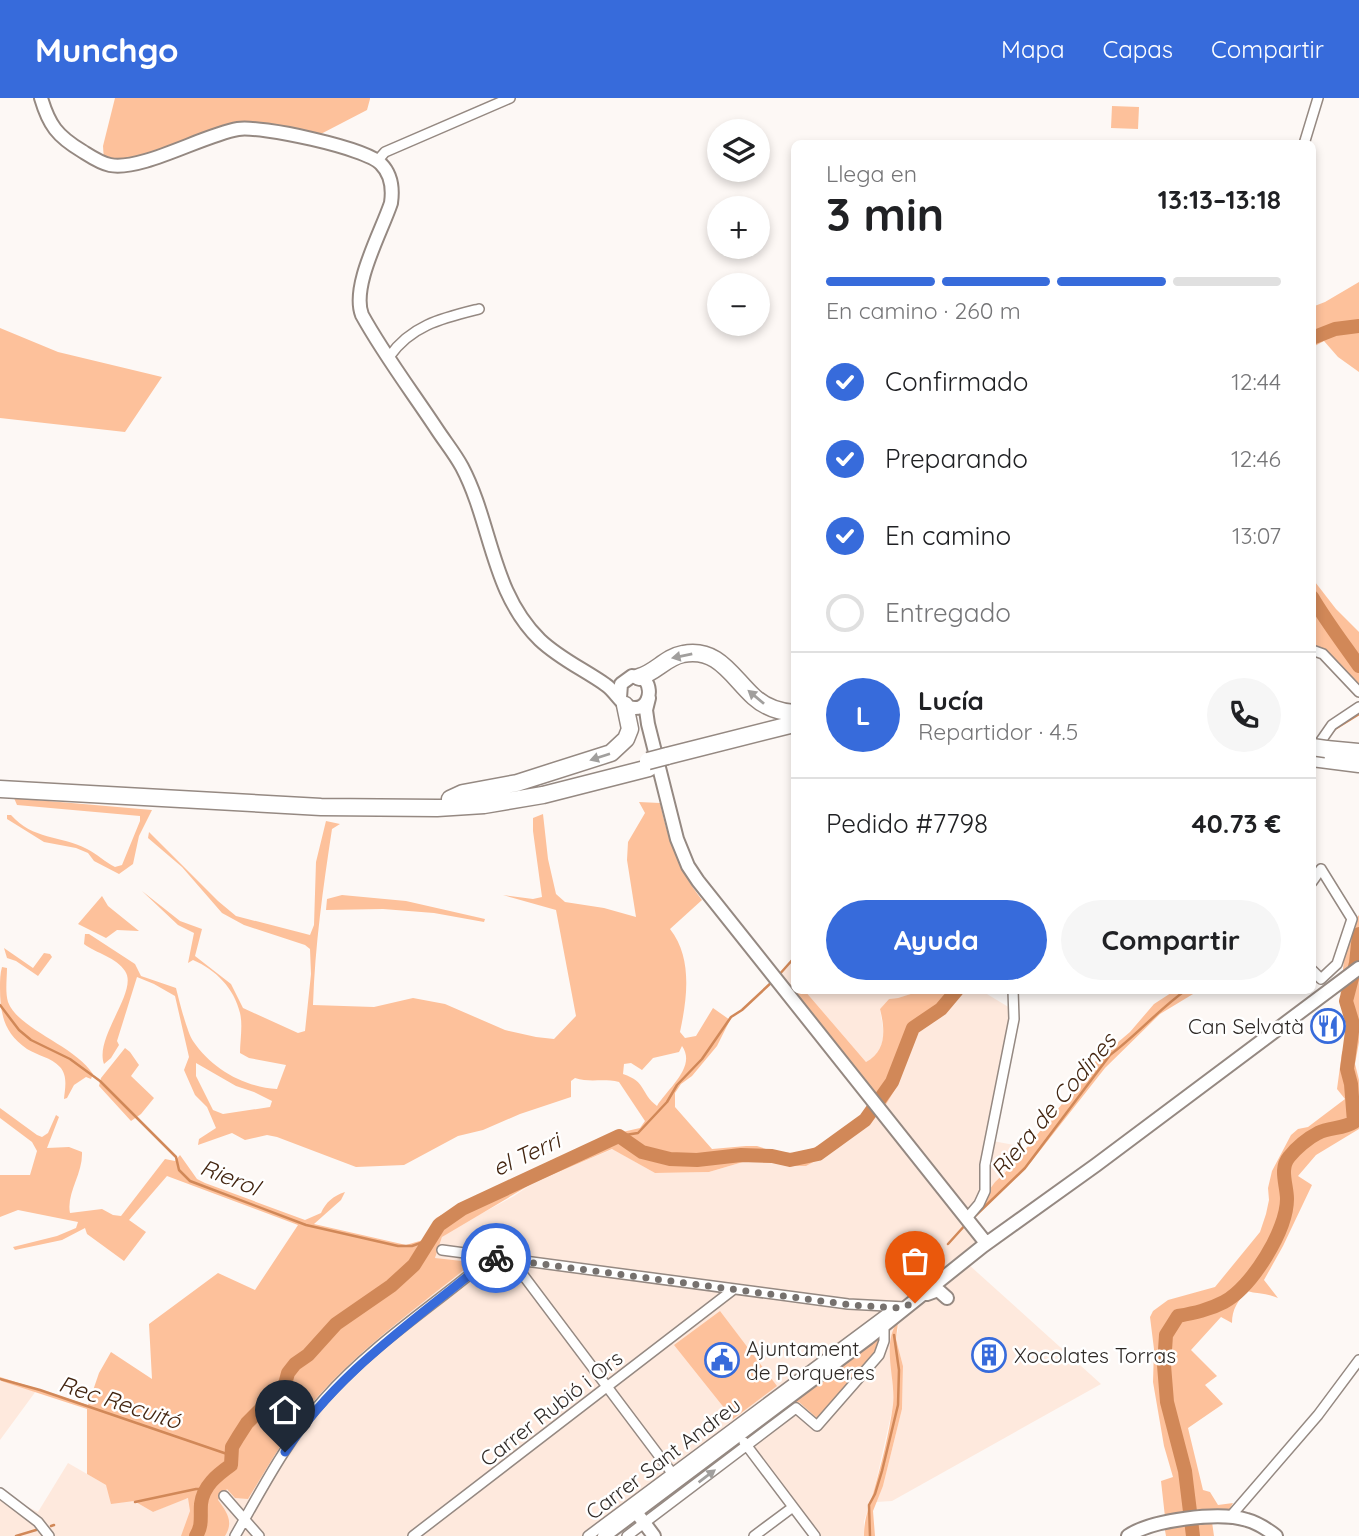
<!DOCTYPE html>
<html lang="es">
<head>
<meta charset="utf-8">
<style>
  :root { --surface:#fff; --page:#f6f6f6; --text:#202124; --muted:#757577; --line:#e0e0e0; --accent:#376bdb }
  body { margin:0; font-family:Quicksand,sans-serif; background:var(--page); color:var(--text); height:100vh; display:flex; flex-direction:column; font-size:26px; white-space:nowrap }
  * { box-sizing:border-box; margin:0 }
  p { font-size:23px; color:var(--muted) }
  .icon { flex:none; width:38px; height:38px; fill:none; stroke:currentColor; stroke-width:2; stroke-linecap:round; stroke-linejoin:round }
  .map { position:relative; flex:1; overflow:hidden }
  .panel { position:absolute; left:791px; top:42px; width:525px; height:854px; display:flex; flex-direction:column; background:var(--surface); border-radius:10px; box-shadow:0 4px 10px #0003 }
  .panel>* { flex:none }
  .buttons { position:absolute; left:707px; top:21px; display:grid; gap:14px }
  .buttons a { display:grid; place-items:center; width:63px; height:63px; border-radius:50%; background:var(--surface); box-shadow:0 4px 10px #0003; font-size:35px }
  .pin { position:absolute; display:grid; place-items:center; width:60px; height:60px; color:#fff; margin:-72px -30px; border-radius:50% 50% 50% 0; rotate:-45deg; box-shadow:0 0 7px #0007 }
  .pin .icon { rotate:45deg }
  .courier { position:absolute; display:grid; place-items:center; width:70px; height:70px; margin:-35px; border:5px solid #376bdb; border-radius:50%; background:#fff; color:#222; box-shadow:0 2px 9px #0007 }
  .headline em { font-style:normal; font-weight:800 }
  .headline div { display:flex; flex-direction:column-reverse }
  .headline { display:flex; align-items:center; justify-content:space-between; height:119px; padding:0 35px }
  h1 { font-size:46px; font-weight:800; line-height:52px }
  .bar { display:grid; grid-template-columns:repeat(4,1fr); gap:10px 7px; align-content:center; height:84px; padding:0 35px }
  .bar i { height:9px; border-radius:5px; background:var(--line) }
  .bar .active { background:var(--accent) }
  .bar p { grid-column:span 4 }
  .line { display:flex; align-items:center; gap:18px; padding:0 35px; border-top:2px solid var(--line) }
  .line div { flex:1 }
  .round { display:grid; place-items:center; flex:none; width:74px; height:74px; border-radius:37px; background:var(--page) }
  ol { padding:0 35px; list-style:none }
  li { display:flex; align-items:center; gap:21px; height:77px }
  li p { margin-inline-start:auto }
  li .icon { padding:7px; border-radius:50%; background:var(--accent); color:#fff; stroke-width:4 }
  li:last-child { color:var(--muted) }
  li i { width:38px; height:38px; border:4px solid var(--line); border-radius:50% }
  .button { display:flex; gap:14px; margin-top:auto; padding:14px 35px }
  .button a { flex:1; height:80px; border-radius:42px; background:var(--accent); color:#fff; font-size:28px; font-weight:800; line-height:80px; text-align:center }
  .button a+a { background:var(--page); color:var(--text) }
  header { display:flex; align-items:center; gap:42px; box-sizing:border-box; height:98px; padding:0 35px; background:var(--accent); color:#fff }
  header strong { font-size:33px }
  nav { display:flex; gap:38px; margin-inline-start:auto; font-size:24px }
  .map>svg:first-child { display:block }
  .built { fill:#fee9dd }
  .green { fill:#fdc19b; fill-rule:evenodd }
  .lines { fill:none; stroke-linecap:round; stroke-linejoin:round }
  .stream { stroke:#d18858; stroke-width:2.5 }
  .river { stroke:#d18858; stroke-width:14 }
  .street-casing { stroke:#958982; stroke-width:12 }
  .secondary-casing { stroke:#958982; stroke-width:16 }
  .highway-casing { stroke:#958982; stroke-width:19 }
  .street { stroke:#fff; stroke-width:9 }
  .secondary { stroke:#fff; stroke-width:12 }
  .highway { stroke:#fff; stroke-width:16 }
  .highway-bridge-casing { stroke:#958982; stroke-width:19; stroke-linecap:butt }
  .highway-bridge { stroke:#fff; stroke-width:16 }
  .oneway { fill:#a19f9d }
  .done { stroke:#76716e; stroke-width:7; stroke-dasharray:0 12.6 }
  .route { stroke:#376bdb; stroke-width:9 }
  .labels { text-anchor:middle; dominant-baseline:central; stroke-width:5; stroke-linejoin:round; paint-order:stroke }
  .poi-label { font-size:21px; fill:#2e2926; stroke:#fff; text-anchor:start }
  .street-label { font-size:21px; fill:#2e2926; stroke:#fff }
  .water-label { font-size:23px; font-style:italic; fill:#432510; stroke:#fff }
</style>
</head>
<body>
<header>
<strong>Munchgo</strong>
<nav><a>Mapa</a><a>Capas</a><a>Compartir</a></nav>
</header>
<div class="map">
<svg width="1359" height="1438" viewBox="0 0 1359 1438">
  <rect width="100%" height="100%" fill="#fdf8f5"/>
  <!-- built -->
  <path class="built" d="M794,861V880L791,891L779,880L789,865Z
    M805,893H920L898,900L889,901L880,911L884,936L881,950L875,959L866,964Z
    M961,893H982L1015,913L993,1043L1025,1049L1012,1068L995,1084L979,1109L967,1121L990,1150L968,1166L1101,1286L892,1403L876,1404L883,1388L902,1311L903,1268L896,1241L899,1227L890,1250L894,1304L873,1397L864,1423V1438H815L739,1337L604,1438H0V1395L38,1414L68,1365L153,1414L183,1401L222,1396L435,1160L442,1139L454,1130L514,1098L533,1085L613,1051L655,1075L709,1074L743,1064L765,1063L788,1068L880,1016L899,985L906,952L916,932L919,928L945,915Z
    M0,1283L36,1293L0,1342Z"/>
  <!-- green -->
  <path class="green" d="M115,0H370V1L367,12L315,39L247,24L123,65L104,63L103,48Z
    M1112,8L1139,9L1138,31L1111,30Z
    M1359,184V274L1338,259L1324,243L1313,249L1312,209L1325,204Z
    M0,230L58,254L162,279L125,334L0,320Z
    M1312,480L1336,511L1359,534V589L1333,559L1313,549Z
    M14,700L152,712L139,738L133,766L119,776L94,763L88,755L76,750L44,744L7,721V717H11C33,742 60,737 87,751C97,756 105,764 115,769L122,767L140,723V718L17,707Z
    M639,704L660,705C668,741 679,772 702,802L670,831C693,860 687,901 680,934L685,940L696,938L713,910L730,922L717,948L692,978L681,986L675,995V1009L712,1051L746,1048H757L775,1054L793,1055L811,1051L826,1044L872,1009L878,1017L838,1050L806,1068H788L765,1063L743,1064L709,1074L655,1075L612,1051L533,1085L442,1139L435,1160L462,1163L465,1171C410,1215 353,1256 308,1310C285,1338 267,1370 248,1401L235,1400L227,1391L218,1402C227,1414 234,1424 225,1438H181L190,1413L188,1400L153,1414L134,1403L111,1406L106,1387L87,1376V1311L1,1283L0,1279L88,1307L99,1275L111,1254L152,1281L149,1226L218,1175L255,1192L298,1127L167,1078L129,1122L146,1134L124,1163L87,1136L85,1130L62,1142L15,1152L13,1149L57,1138L76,1130L78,1124L18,1112L0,1119V1077H30L37,1053L32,1044L0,1020V1010L37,1037L42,1039L48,1035L56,1017L59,1019L47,1050L69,1049L82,1054C83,1076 66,1095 70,1115L102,1111L113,1117L121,1118L165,1061L175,1063L180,1057L197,1081L205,1085L305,1122L321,1115C326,1104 333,1098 345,1094L341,1102L314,1126L406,1147L423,1142L436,1120L449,1113L510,1087L550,1063L564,1059L605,1038L640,1030L645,1023L619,984C603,980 590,985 575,980L571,983V999L520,1016L483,1032L458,1038L404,1067L356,1069L277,1039L267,1037L245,1042L232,1035L198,1047L199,1041L216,1030L207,1009L195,997L184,972L189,959L175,898L154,886L137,879L117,943L119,947L111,960L104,966C94,939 139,893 125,873C117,860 96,855 84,846L85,836H89L135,866L141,878L176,890C179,902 187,934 193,943C212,971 244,989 277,991L286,967L249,960L240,955C240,943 243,927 240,915C234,890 216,872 193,862L188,865L194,835L178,827L142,793L180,823L202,831L195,858L231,886L243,910L298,935L305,933L311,876L310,851L305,847L244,827L222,815L182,769L148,740L149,734L218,803L236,818L310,837L314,827L316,764L326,723L340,726L332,731C323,790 315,847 313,907L374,909L413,900L445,906L505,932L536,939L554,941L576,918L556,812L503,797L533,801L542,799L533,733V720L543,716L548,761L556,796L565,804L604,810L636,819L627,762L628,744L645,715ZM682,948C697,969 667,991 657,1008C640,995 647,984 623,976L624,966L631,965L642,972L653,960L679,954ZM196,965L236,988L254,994L272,1003L270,1009L223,1016L213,1012L196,978Z
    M342,797L406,803L485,821L484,824L434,815L383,811L326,812L327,801Z
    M102,798L108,808L139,833L117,832L106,840L78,826Z
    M1359,817V863L1343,875C1343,861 1350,827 1359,817Z
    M4,850L33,870L44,855L50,856L52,859L38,878L16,863L7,860Z
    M2,869L7,870C7,880 5,894 8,904C18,931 74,947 93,976L91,981L86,979L74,987L67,1000L64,1001C65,990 68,978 60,969C51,959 38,958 27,951C4,935 0,916 0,890C0,882 0,876 2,869Z
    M1359,876V944L1355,966L1359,982V1031L1316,1057L1298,1078L1312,1087L1283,1148L1264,1182L1278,1200C1267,1195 1257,1196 1247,1193C1238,1203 1232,1211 1232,1225L1221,1219L1191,1252L1217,1278L1205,1287L1223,1306L1188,1330L1203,1392L1210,1394L1218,1407L1233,1405L1228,1414L1165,1419L1161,1383L1173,1379L1164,1348L1153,1284L1154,1251L1150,1219L1153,1213L1168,1202L1215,1189L1260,1134L1266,1116L1269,1102L1268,1090L1272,1073L1291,1037L1298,1031L1308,1029L1345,1001L1337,991L1342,954L1347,948L1348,939L1340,891Z
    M793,878L794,892L805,893L866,964C887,953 885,931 880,911L889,901L898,900L920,893H961L944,915L919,928L916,932L906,952L899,985L885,1008L789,894Z
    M1174,893H1198L1160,916L1105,970L1031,1064L974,1120L971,1117L995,1084L1012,1068L1070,996L1090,968L1130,934L1154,906Z
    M125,950L130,954L139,967L131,978L154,1000L141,1016L131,1023L99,988L101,980Z
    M720,1213L777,1288L733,1321L674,1247Z
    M898,1223L896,1241L903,1268L902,1311L883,1388L873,1413L875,1438H864C864,1422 868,1412 873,1396C881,1368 889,1336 893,1307C896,1281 881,1246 898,1223Z
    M879,1239C882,1260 833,1305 818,1321L799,1304L756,1336L753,1333Z
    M1212,1424L1214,1438H1166L1164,1427Z"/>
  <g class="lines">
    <!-- stream -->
    <path class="stream" d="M1330,637L1335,631L1359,616
      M778,878L794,860
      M0,907L19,932L31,942L70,961L100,983L176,1059L179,1072L190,1083L306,1127L398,1148H412L429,1142
      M619,1038L638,1035L667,1004L677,987L702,961L731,919L742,912L773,883
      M972,1121L1025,1070L1110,957C1137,937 1158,912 1186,892
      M948,1146L967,1125
      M0,1281L40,1292L230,1357
      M135,1404L196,1391H206
      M51,1428L54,1427
      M16,1438L36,1432
      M870,1438L869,1407L875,1396L882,1373L898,1307L899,1272L894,1237"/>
    <!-- river -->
    <path class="river" d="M1312,240L1335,231L1359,228
      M1312,499C1326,523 1343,545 1359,568
      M196,1438C203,1427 200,1418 201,1406C203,1388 217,1377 231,1367L232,1349L238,1339L247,1325L265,1307L276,1302L284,1290L288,1275L295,1266L308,1257L336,1226L391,1188L414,1167L439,1127L462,1111L619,1038L642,1054L670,1061L697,1062L741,1057L772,1058L790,1062L818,1056L865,1022L892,984L913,930L941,911L957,892
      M1193,1438L1185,1373L1167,1304L1164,1267L1166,1237L1178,1218C1194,1215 1209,1212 1224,1204C1252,1189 1287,1132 1287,1101C1287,1087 1279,1071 1289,1059C1296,1050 1308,1040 1318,1035C1329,1029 1343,1031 1354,1024L1351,986L1347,971L1353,926L1346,903L1356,865L1359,836"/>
    <!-- street casing -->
    <g class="street-casing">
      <path id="street" d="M1304,46L1318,0
        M378,62L385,54L510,0
        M389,259C411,227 443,220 479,211
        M1312,552L1323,556L1359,594
        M1316,650L1332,627L1359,609
        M1312,784L1321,771L1352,821L1337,866L1321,881L1312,872
        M967,1120L979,1106L985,1093V1067L1014,921L1013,892
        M442,1152L848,1206L905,1209
        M511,1161L672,1375
        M744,1344L815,1438
        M0,1395L38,1424L49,1438
        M224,1398L259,1438
        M1230,1419L1318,1317L1359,1262
        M235,1438C262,1391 288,1340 325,1300C373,1246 436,1206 491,1159
        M413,1438L734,1191
        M588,1438L894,1210
        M627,1438L796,1310L817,1328L879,1257L884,1243V1232
        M754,1438L793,1409"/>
    </g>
    <!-- secondary casing -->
    <g class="secondary-casing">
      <path id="secondary" d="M41,0C49,27 57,38 82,53C90,58 100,65 110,67C142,73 203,37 238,31C259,27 367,50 381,66C392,77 393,91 391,105C381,135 351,188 362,217C384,257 413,295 438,333C446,345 455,356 462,369C492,426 491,494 540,542C560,561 585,572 606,587C615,593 620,605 629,609C647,615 654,594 645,582L632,578L621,586L620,600
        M649,600L646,612L648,626L677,741L688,768L698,783L986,1145
        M927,1196L938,1192L947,1200
        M636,1414L654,1438
        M604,1438L868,1240L983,1148L1096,1067L1359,870
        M1128,1438C1151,1422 1219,1413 1247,1422C1258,1425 1267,1431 1276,1438"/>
    </g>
    <!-- highway casing -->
    <g class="highway-casing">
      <path id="highway" d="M639,579C655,575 666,559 683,556C718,549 732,579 754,599C765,609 780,614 794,615
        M1326,651L1359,654
        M667,658L794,626
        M1312,660L1359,666
        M0,691L321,709L437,710L484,707L543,697L649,670
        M450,701L463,695L517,685L611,655L626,641L630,631L625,607"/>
    </g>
    <!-- street -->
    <use href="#street" class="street"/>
    <!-- secondary -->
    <use href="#secondary" class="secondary"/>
    <!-- highway -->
    <use href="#highway" class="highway"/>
    <!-- highway-bridge casing -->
    <g class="highway-bridge-casing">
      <path id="highway-bridge" d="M1312,649L1326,651
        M648,663L667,658"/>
    </g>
    <!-- highway-bridge -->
    <use href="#highway-bridge" class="highway-bridge"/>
  </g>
  <!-- one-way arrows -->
  <defs><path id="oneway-solid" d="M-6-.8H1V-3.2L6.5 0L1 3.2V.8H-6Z" transform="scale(1.75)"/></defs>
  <g class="oneway">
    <use href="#oneway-solid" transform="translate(682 558) rotate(168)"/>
    <use href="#oneway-solid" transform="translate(756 599) rotate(-140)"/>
    <use href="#oneway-solid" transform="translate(600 659) rotate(162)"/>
    <use href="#oneway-solid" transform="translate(707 1378) rotate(-37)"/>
  </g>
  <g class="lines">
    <!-- done -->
    <path class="done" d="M496,1160L852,1207L898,1210L915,1205"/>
    <!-- route -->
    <path class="route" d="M285,1354C338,1272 418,1221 491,1159L496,1160"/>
  </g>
  <!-- icons -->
  <defs>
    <g id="restaurant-ring" transform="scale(1.75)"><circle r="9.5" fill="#fff" stroke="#376bdb" stroke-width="1.5"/><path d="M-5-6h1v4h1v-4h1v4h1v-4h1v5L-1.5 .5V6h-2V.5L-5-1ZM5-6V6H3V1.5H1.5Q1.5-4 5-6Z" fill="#376bdb"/></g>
    <g id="building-ring" transform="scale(1.75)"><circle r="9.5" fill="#fff" stroke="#376bdb" stroke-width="1.5"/><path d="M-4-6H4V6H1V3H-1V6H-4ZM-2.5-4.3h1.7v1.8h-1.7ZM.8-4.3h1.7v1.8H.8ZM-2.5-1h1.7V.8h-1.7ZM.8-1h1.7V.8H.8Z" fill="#376bdb"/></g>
    <g id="civic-ring" transform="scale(1.75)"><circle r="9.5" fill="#fff" stroke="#376bdb" stroke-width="1.5"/><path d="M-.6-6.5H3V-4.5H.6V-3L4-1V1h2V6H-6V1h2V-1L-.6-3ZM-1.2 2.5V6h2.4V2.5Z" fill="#376bdb"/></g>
  </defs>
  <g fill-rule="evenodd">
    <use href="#restaurant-ring" x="1328" y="928"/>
    <use href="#building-ring" x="989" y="1257"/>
    <use href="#civic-ring" x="722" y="1262"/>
  </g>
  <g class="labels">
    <!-- poi labels -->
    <g class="poi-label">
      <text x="1304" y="928" text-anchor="end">Can Selvatà</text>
      <text x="746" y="1250">Ajuntament<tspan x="746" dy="24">de Porqueres</tspan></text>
      <text x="1014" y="1257">Xocolates Torras</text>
    </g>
    <!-- street labels -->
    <g class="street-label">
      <text transform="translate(551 1310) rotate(-38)">Carrer Rubió i Ors</text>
      <text transform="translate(663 1360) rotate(-37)">Carrer Sant Andreu</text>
    </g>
    <!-- water labels -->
    <g class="water-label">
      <text transform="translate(1053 1007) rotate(-50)">Riera de Codines</text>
      <text transform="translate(526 1056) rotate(-25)">el Terri</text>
      <text transform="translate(230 1079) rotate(22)">Rierol</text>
      <text transform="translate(120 1304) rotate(18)">Rec Recuitó</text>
    </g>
  </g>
</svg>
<div class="buttons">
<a><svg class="icon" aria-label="layers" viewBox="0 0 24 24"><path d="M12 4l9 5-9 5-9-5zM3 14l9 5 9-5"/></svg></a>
<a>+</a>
<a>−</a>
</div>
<div class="pin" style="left:915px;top:1205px;background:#ea580c"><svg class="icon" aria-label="bag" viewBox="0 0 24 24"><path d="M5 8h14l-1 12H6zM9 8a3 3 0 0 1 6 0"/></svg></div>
<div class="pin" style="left:285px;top:1354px;background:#1f2937"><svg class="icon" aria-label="home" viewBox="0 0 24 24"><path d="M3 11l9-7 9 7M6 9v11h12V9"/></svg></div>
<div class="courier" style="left:496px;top:1160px"><svg class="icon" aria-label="bike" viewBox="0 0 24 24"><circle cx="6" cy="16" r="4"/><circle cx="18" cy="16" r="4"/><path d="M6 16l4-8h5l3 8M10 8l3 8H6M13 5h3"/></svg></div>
<section class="panel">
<div class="headline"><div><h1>3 min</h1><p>Llega en</p></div><em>13:13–13:18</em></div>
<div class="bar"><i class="active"></i><i class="active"></i><i class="active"></i><i></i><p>En camino · 260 m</p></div>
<ol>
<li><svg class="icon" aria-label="check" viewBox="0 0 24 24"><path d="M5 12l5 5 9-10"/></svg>Confirmado<p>12:44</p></li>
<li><svg class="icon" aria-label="check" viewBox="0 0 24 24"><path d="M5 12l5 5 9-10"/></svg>Preparando<p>12:46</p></li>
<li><svg class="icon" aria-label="check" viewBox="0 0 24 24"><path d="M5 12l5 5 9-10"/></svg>En camino<p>13:07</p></li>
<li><i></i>Entregado</li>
</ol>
<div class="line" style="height:126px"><b class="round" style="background:var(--accent);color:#fff">L</b><div><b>Lucía</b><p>Repartidor · 4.5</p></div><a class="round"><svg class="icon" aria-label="phone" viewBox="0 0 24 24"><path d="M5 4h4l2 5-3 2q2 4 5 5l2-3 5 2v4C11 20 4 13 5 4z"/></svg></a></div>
<div class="line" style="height:91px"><div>Pedido #7798</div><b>40.73 €</b></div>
<div class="button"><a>Ayuda</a><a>Compartir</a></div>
</section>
</div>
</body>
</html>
